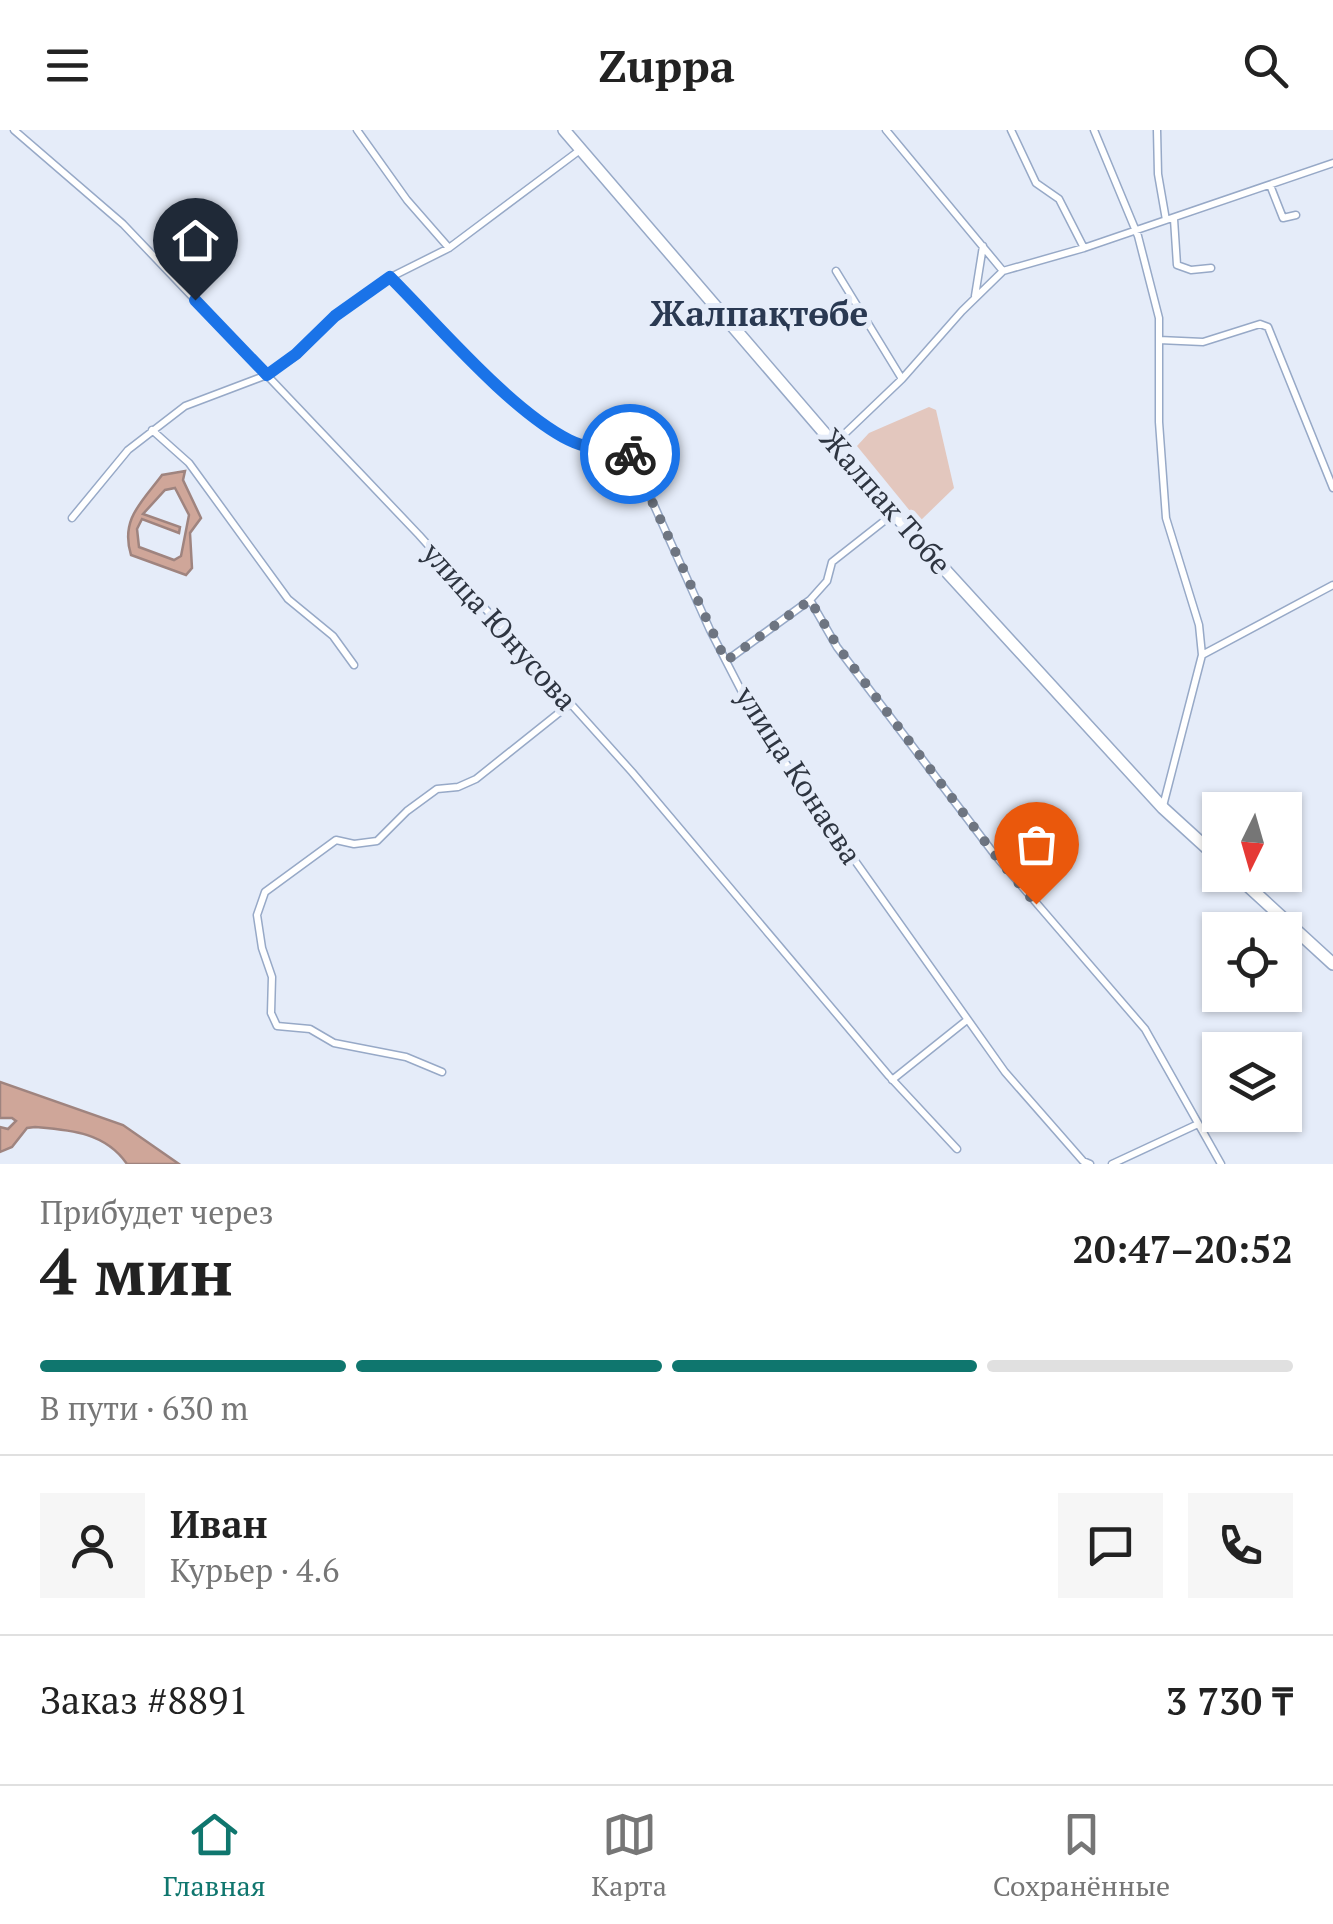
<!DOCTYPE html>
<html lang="ru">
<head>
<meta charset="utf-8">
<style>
  :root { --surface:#fff; --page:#f6f6f6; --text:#222; --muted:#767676; --line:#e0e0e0; --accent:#0f766e }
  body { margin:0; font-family:"PT Serif",serif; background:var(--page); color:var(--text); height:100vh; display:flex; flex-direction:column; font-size:38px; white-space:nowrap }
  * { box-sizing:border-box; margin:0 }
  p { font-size:32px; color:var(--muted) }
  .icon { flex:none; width:55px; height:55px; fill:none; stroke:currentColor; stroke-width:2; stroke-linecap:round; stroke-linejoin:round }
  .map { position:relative; height:1034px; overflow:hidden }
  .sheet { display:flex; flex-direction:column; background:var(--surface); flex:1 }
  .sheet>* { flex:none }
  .needle { width:65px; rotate:185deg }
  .controls { position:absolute; left:1202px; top:662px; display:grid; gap:20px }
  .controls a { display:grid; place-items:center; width:100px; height:100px; border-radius:0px; background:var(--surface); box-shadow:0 2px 8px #0004; font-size:50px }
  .pin { position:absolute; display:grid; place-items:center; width:85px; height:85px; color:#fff; margin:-102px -42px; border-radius:50% 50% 50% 0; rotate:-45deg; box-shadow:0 0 10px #0007 }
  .pin .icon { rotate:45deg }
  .courier { position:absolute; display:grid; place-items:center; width:100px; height:100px; margin:-50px; border:8px solid #1a73e8; border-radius:50%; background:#fff; color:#222; box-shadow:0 2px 12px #0007 }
  .head em { font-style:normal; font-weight:600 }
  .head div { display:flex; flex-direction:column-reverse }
  .head { display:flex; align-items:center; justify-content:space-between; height:170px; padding:0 40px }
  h1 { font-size:65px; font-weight:600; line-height:75px }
  .bar { display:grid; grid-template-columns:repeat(4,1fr); gap:15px 10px; align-content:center; height:120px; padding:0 40px }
  .bar i { height:12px; border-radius:8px; background:var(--line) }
  .bar .on { background:var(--accent) }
  .bar p { grid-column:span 4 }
  .line { display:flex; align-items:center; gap:25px; padding:0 40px; border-top:2px solid var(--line) }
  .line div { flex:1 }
  .round { display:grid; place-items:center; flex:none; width:105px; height:105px; border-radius:0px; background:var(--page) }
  header { display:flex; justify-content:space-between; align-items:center; height:130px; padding:0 40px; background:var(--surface); font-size:45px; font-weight:600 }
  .menu { display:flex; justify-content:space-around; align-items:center; height:140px; border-top:2px solid var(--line); background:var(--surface); font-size:28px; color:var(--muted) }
  .menu a { display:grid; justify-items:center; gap:5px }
  .menu .on { color:var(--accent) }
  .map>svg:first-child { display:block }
  .green { fill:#e3c7be }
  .water { fill:#cfa699; stroke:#9f847f; stroke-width:2.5; fill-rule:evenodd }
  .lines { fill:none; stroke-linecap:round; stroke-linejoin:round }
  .street-casing { stroke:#97a9c7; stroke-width:9 }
  .primary-casing { stroke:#97a9c7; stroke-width:14 }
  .street { stroke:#fff; stroke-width:6 }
  .primary { stroke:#fff; stroke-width:11 }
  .done { stroke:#6e7581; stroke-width:10; stroke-dasharray:0 18 }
  .route { stroke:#1a73e8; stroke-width:12 }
  .labels { text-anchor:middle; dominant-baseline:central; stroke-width:10; stroke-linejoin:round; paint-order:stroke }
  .street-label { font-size:30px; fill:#2e3541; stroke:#e5ecf9 }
  .quarter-label { font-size:35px; font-weight:bold; fill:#2a3952; stroke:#e5ecf9 }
</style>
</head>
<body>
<header><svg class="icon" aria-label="menu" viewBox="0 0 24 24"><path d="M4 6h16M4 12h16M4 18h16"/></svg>Zuppa<svg class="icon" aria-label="search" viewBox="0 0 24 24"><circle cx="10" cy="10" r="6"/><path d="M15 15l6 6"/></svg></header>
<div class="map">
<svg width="1333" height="1034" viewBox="0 0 1333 1034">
  <rect width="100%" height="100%" fill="#e5ecf9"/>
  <!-- green -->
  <path class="green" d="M929,277L936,280L954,358L919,392L857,316L869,303Z"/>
  <!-- water -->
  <path class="water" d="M185,341L183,350L201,388L190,403L192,438L186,445L131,425C120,389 142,372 162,345ZM175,358L189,385L181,426L174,430L139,417L137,399L142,389L179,403L180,397L143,384L165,360Z
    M0,952L123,995L179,1034H127C105,1002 70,1000 35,997L27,998L12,1017L0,1022V997L8,999L16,991L12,988H0Z"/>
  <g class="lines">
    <!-- street casing -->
    <g class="street-casing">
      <path id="street" d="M14,0L123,94L419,405L632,642L889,946L957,1019
        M357,0L407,70L449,118
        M886,0L1003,141
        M1011,0L1036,53L1059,69L1084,118
        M1094,0L1138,106L1159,188V292L1166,388L1199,495L1202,525L1163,676
        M1157,0L1158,44L1166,90
        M1270,55L1283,88L1296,85
        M1174,89L1177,135L1191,140L1211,138
        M836,141L902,249
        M391,147C438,195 511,282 570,310C588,319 611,321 631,324L710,500L760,597L1005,942L1083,1031L1090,1034
        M975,166L983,116
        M1159,210L1203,212L1260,194L1268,197L1333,358
        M152,300L189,333L288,469L333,506L354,535
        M835,313L902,249L962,181L1003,141L1084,118L1333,33
        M893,384L832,432L827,451L810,470L837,517L995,725L1145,899L1221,1034
        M72,388L128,320L185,276L267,245L297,225L335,186L391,147L449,118L580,20
        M1202,525L1333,455
        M726,531L810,470
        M442,942L406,927L334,913L310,899L277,896L271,883L272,847L262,818L257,785L265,762L336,710L354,714L377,711L407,681L437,659L458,657L476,649L570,574
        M892,950L967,890
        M1112,1034L1198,994"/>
    </g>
    <!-- primary casing -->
    <g class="primary-casing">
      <path id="primary" d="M564,0L894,384L1163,678L1220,730
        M1236,745L1333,834"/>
    </g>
    <!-- street -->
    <use href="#street" class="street"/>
    <!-- primary -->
    <use href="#primary" class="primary"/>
  </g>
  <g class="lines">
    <!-- done -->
    <path class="done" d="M630,324L726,531L810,470L838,517L995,725L1036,774"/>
    <!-- route -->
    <path class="route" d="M195,170L267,245L296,224L335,186L390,147C439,196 510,280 569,310C587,319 610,321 630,324"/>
  </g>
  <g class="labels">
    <!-- street labels -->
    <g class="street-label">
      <text transform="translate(886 371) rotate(49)">Жалпак Тобе</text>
      <text transform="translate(500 496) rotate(48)">улица Юнусова</text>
      <text transform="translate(799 645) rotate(57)">улица Конаева</text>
    </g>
    <!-- quarter labels -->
    <g class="quarter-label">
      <text x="759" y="183">Жалпақтөбе</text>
    </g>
  </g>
</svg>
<div class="controls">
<a><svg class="needle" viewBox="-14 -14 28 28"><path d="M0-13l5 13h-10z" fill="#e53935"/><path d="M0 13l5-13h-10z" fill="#767676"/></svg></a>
<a><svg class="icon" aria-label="locate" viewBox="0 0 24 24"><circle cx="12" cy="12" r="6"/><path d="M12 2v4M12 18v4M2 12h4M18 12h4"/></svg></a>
<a><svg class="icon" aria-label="layers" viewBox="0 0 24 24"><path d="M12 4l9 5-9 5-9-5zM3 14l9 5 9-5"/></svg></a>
</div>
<div class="pin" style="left:1036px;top:774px;background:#ea580c"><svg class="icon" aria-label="bag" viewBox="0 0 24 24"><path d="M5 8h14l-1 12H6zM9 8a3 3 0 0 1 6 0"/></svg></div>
<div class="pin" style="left:195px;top:170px;background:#1f2937"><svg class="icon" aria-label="home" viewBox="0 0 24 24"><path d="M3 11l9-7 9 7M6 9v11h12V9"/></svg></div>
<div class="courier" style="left:630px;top:324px"><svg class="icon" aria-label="bike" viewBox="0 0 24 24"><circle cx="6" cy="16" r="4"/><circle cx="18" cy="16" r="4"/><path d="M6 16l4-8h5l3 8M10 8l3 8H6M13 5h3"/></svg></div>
</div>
<section class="sheet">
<div class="head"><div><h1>4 мин</h1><p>Прибудет через</p></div><em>20:47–20:52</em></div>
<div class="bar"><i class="on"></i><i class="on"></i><i class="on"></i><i></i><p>В пути · 630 m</p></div>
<div class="line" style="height:180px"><a class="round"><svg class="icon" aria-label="person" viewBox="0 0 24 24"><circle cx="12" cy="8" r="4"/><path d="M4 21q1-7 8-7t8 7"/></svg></a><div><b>Иван</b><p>Курьер · 4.6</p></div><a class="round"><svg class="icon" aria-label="chat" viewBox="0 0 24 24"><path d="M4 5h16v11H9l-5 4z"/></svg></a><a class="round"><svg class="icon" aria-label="phone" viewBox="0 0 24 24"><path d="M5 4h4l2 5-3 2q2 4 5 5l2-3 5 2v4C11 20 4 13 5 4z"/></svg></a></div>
<div class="line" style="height:130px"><div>Заказ #8891</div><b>3 730 ₸</b></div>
</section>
<nav class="menu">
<a class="on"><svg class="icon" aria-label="home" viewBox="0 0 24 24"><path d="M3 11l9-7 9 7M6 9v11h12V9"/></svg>Главная</a>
<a><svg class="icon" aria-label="map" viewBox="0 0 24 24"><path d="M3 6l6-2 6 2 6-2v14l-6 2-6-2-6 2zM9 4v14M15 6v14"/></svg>Карта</a>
<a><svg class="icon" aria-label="saved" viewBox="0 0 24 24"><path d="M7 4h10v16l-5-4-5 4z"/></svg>Сохранённые</a>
</nav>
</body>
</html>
